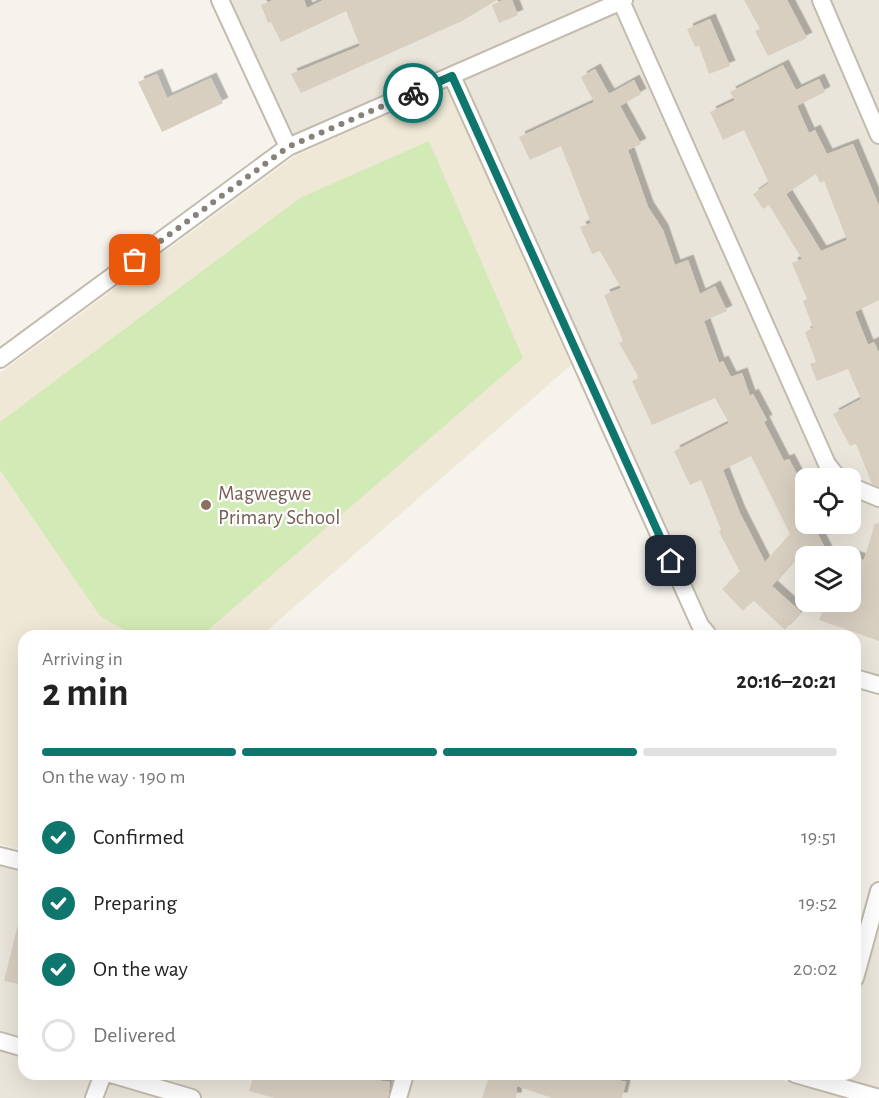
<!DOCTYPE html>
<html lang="en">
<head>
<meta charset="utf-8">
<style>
  :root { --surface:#fff; --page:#f2f2f2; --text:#222; --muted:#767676; --line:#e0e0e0; --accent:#0f766e }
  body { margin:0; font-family:"Alegreya Sans",sans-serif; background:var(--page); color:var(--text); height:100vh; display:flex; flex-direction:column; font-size:22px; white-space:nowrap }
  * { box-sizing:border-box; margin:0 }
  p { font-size:20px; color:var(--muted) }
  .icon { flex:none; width:33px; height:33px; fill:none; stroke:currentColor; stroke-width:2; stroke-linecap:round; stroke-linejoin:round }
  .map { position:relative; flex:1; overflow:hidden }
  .sheet { position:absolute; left:18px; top:630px; width:843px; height:450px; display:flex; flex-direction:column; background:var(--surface); border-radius:18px; box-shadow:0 6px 24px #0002 }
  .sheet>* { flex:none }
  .fabs { position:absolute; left:795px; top:468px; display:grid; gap:12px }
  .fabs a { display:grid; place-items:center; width:66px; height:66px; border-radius:12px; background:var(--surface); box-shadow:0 6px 24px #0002; font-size:30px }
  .pin { position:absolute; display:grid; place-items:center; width:51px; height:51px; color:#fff; margin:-26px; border-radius:12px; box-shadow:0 3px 9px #0006 }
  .courier { position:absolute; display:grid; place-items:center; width:60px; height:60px; margin:-30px; border:4px solid #0f766e; border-radius:50%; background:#fff; color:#222; box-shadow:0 2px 8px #0007 }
  .overview em { font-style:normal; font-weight:700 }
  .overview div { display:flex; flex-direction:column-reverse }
  .overview { display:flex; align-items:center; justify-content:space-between; height:102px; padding:0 24px }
  h1 { font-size:39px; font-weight:700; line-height:45px }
  .bar { display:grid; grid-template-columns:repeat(4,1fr); gap:9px 6px; align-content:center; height:72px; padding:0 24px }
  .bar i { height:8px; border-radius:4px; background:var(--line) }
  .bar .on { background:var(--accent) }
  .bar p { grid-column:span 4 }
  ol { padding:0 24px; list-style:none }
  li { display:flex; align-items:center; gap:18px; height:66px }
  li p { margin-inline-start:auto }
  li .icon { padding:6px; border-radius:50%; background:var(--accent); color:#fff; stroke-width:4 }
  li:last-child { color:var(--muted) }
  li i { width:33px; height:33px; border:3px solid var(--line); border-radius:50% }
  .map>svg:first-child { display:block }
  .residential { fill:#eae5da; fill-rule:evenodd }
  .education { fill:#efe8d6 }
  .green { fill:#d2eab5 }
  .building { fill:#d8cfc1; fill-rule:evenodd; filter:url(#shadow) }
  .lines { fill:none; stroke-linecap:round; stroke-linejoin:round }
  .street-casing { stroke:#c2bbae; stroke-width:20 }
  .street { stroke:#fff; stroke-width:16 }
  .done { stroke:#878178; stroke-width:6; stroke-dasharray:0 10.8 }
  .route { stroke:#0f766e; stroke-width:8 }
  .education-dot { fill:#8d6e63; stroke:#fff; stroke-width:2 }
  .labels { text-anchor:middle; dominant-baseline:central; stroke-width:4.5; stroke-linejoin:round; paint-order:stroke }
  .education-label { font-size:21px; fill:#785e54; stroke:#fff; text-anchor:start }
</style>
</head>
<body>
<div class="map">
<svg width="879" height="1098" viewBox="0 0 879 1098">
  <defs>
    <filter id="shadow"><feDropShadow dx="5.5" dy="-5.5" stdDeviation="0" flood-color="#0004"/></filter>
  </defs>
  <rect width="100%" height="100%" fill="#f6f3ec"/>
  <!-- residential -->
  <path class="residential" d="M227,0H879V679L855,673V636H725L705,619L456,67L293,137ZM806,478H850V524H806ZM806,556H850V602H806Z
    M0,866L24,873V1074H760L829,1093L834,1074H855V999L879,913V1098H0Z"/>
  <!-- education -->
  <path class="education" d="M448,88L571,365L261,636H24V851L0,844V373L295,156Z"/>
  <!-- green -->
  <path class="green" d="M429,141L523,358L209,629L206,636H135L100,616L0,470V422L300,198Z"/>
  <!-- building -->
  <path class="building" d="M273,0H304L307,8L323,0H497L462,21L301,93L291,74L360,46L346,11L281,42L271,22L268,23L261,5Z
    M503,0H512L518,15L499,23L492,5Z
    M744,0H787L807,38L768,56L755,31L760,29Z
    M710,19L730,66L709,74L699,46L695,47L687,29Z
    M783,65L796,90L819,79L825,92L797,106L809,133L815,130L827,154L853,144L879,206V300L855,312L868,345L874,342L879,353V487L872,484L856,444L850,446L833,414L861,399L848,369L817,381L810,364L816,362L805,332L813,328L803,301L807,299L792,263L802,259L769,205L763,209L753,194L769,183L744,130L723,140L710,112L735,100L730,92ZM816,174L820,183L824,181L847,240L821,251L786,194Z
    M595,69L609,94L634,80L641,94L620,106L641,144L628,150L648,207L663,230L675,265L688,260L700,294L715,286L727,311L704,321L719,363L723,361L731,377L742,373L750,396L753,394L767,420L764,422L784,461L789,459L802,484L795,488L806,509V524H813L829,556H798L772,586L801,612L785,630L753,600L743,611L722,589L740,572L719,532L721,530L701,480L690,485L674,451L729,423L715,398L652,425L632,381L639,378L619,343L623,341L604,295L621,288L600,251L592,254L580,227L591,223L561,146L530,160L519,137L594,102L581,77ZM751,456L790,534L765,562L740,513L723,470Z
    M157,74L167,98L211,78L223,103L162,132L138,82Z
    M875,523L879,524V641L819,620L827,602H850V555L864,560Z
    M18,924L24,925V985L4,981Z
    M254,1074H354L353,1077L390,1082L388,1098H274L249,1091Z
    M490,1074H541L569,1080L571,1074H594L626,1082L622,1098H552L517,1086L516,1098H482Z"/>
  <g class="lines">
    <!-- street casing -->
    <g class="street-casing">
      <path id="street" d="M220,0L288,147
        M821,0L879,135
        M621,1L827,464L838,478
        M452,76L700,625L709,636
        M0,359L288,147L624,0
        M850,486L879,498
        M855,678L879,685
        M0,856L24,862
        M855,978L879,891
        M0,1041L24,1048
        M111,1074L192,1098
        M795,1074L879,1098
        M94,1098L103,1074
        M398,1098L405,1074"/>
    </g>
    <!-- street -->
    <use href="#street" class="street"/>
  </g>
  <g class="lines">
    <!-- done -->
    <path class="done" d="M135,260L288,147L413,93"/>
    <!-- route -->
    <path class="route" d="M413,93L452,76L671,561"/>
  </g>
  <!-- markers -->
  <circle class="education-dot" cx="206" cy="505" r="6"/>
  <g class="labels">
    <!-- education labels -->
    <g class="education-label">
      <text x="218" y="493">Magwegwe<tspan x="218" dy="24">Primary School</tspan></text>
    </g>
  </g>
</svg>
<div class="fabs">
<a><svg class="icon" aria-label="locate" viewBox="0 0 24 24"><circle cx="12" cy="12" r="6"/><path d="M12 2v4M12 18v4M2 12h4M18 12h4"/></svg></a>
<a><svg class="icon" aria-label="layers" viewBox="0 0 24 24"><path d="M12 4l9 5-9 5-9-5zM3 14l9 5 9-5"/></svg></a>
</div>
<div class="pin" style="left:135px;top:260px;background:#ea580c"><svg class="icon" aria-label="bag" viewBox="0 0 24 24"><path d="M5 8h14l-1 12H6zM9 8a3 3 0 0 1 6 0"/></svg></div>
<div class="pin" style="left:671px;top:561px;background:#1f2937"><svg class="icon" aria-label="home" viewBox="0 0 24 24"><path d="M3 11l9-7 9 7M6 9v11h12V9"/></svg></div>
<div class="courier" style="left:413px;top:93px"><svg class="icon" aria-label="bike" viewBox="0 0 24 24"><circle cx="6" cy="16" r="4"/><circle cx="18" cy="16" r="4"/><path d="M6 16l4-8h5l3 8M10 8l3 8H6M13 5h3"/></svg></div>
<section class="sheet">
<div class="overview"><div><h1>2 min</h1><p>Arriving in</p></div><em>20:16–20:21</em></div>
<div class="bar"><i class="on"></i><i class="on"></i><i class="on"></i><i></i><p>On the way · 190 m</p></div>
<ol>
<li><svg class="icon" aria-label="check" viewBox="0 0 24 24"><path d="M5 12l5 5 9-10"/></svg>Confirmed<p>19:51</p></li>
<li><svg class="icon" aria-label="check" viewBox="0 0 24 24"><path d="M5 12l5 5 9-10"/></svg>Preparing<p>19:52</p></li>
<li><svg class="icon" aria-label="check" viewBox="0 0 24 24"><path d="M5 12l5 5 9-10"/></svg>On the way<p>20:02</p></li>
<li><i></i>Delivered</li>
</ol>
</section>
</div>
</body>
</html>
